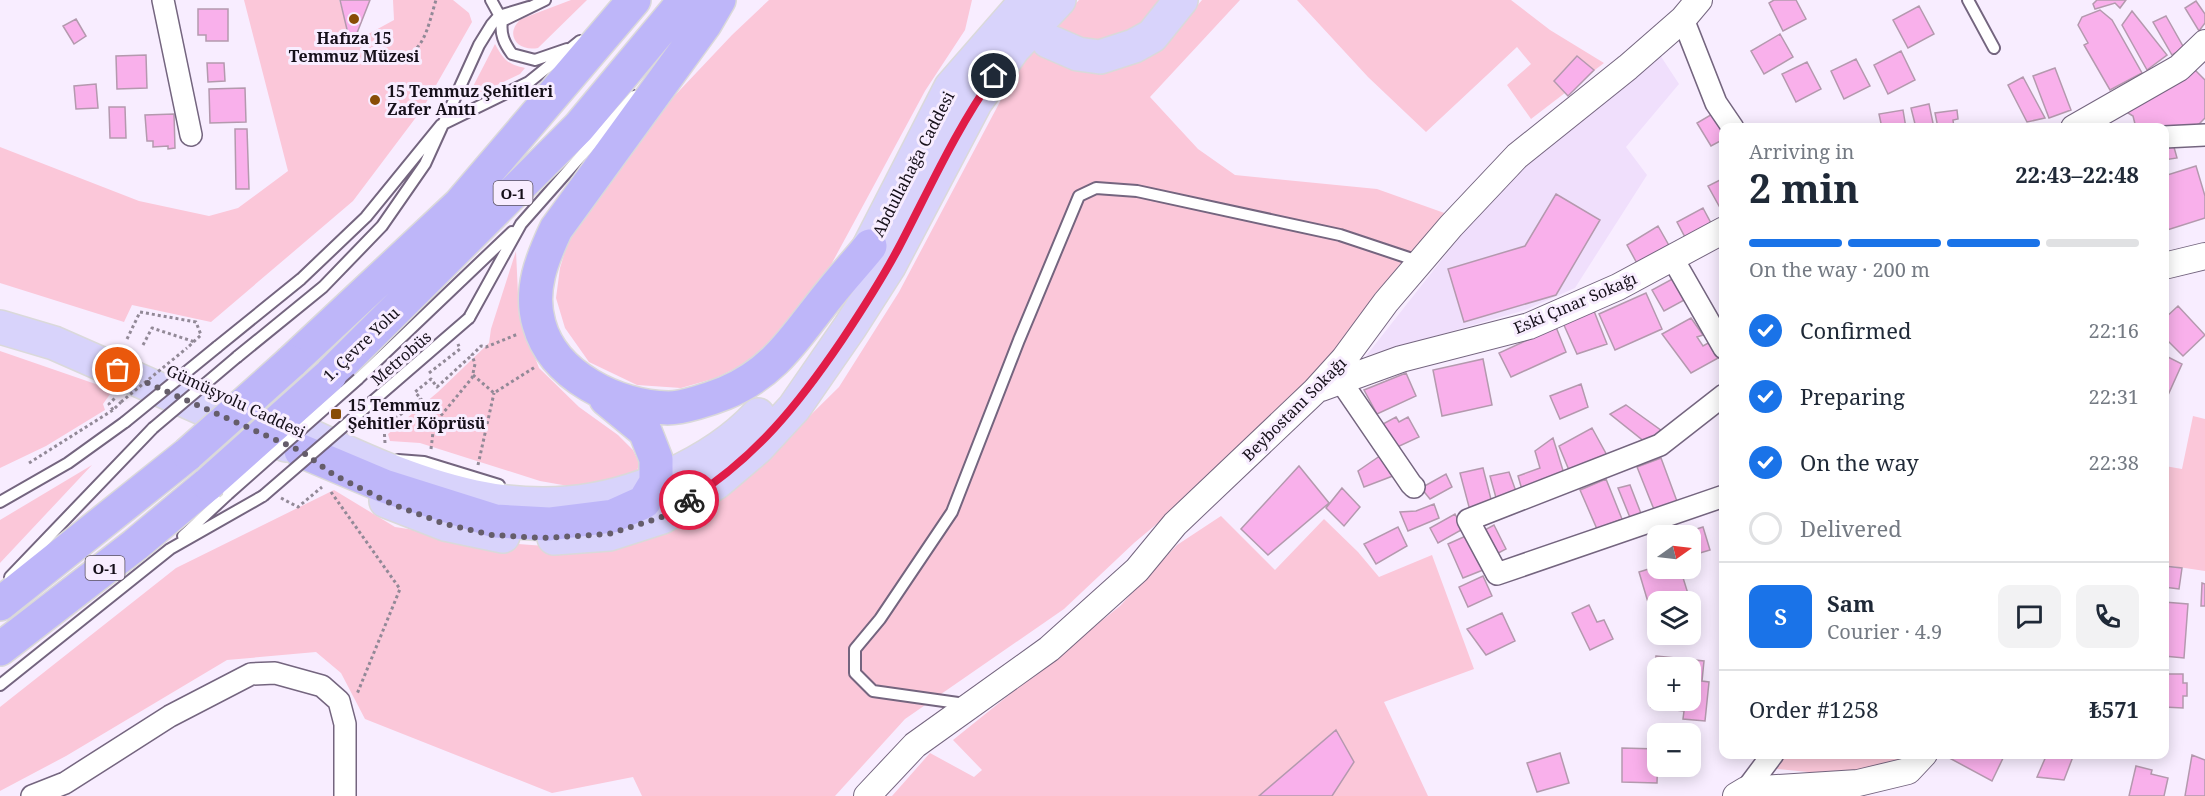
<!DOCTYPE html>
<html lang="en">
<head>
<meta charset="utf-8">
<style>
  :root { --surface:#fff; --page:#f2f2f3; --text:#1f2937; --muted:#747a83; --line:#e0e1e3; --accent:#1a73e8 }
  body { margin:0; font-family:"Noto Serif",serif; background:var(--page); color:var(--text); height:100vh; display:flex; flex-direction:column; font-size:22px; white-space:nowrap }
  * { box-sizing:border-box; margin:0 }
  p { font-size:20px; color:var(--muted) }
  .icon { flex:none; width:33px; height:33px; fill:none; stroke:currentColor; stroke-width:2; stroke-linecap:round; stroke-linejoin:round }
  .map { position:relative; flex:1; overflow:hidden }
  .sheet { position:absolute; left:1719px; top:123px; width:450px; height:636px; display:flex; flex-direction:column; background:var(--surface); border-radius:12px; box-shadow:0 3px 15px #0003 }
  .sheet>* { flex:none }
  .needle { width:39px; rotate:76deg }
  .buttons { position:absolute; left:1647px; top:525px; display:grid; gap:12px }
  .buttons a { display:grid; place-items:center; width:54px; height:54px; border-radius:12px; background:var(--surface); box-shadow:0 3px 15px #0003; font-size:30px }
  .pin { position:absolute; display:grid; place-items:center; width:51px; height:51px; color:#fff; margin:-26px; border:3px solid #fff; border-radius:50%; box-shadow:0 2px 6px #0007 }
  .courier { position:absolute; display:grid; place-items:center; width:60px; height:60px; margin:-30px; border:4px solid #e11d48; border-radius:50%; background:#fff; color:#222; box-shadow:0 2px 8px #0007 }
  .summary em { font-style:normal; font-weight:700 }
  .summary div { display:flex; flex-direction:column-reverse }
  .summary { display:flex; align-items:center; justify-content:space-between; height:102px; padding:0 30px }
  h1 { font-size:39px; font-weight:700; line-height:45px }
  .bar { display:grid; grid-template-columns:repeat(4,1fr); gap:9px 6px; align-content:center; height:72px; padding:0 30px }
  .bar i { height:8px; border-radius:4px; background:var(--line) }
  .bar .on { background:var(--accent) }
  .bar p { grid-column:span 4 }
  .line { display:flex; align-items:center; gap:15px; padding:0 30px; border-top:2px solid var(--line) }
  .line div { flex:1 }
  .round { display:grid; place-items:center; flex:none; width:63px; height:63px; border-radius:12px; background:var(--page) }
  ol { padding:0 30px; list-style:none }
  li { display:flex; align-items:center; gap:18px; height:66px }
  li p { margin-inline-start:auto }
  li .icon { padding:6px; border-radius:50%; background:var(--accent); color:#fff; stroke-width:4 }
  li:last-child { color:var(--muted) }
  li i { width:33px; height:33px; border:3px solid var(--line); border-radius:50% }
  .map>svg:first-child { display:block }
  .built { fill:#f0dffc }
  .green { fill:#fbc7d9 }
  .building { fill:#f9b0eb; stroke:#b499ae; stroke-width:1.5; fill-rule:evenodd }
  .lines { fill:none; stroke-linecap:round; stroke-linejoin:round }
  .service-casing { stroke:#74657f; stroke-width:14 }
  .minor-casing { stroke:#74657f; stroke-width:24 }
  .tertiary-casing { stroke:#74657f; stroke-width:28 }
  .primary-casing { stroke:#dad9da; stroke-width:36 }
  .motorway-casing { stroke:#dad9da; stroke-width:36 }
  .path { stroke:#928997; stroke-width:3; stroke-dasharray:3 3; stroke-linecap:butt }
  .service { stroke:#fff; stroke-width:10 }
  .minor { stroke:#fff; stroke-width:21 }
  .tertiary { stroke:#fff; stroke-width:26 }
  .primary { stroke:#d8d3fb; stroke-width:33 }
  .motorway { stroke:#beb6f9; stroke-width:33 }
  .service-bridge-casing { stroke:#74657f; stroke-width:14; stroke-linecap:butt }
  .motorway-bridge-casing { stroke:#dad9da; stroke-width:36; stroke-linecap:butt }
  .path-bridge { stroke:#928997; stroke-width:3; stroke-dasharray:3 3; stroke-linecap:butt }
  .service-bridge { stroke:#fff; stroke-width:10 }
  .motorway-bridge { stroke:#beb6f9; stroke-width:33 }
  .done { stroke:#655d6a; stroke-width:6; stroke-dasharray:0 10.8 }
  .route { stroke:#e11d48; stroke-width:8 }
  .poi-dot { fill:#884d06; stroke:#f8edff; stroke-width:2 }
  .labels { text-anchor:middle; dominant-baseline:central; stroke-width:6; stroke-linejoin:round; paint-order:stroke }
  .shield { fill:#f8edff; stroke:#5a525f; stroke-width:1.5 }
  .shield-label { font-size:15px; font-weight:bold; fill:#16101a }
  .poi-label { font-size:16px; font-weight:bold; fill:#16101a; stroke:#f8edff; text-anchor:start }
  .street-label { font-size:16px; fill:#16101a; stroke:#f8edff }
</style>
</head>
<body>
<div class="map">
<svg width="2205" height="796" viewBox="0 0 2205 796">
  <rect width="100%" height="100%" fill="#f8edff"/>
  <!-- built -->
  <path class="built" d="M1660,55L1679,84L1626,147L1647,175L1575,288L1525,310L1366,356L1517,164Z"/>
  <!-- green -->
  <path class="green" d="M244,0H339L352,43L394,20L393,0H453L469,13L472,22L423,108L353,201L211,322L132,305L124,322L0,283V147L139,201L209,216L238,208L288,171Z
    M571,0H587L538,48C517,52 504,34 521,19Z
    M769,0H972L965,30L925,91L832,263L803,308L778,337L750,361L716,378L681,388L637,385L589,362L565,328L556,298L560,268L570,234L662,109L732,35Z
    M1079,0H1168L1128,39L1076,41L1054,28Z
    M1202,0H1240L1150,97L1198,149L1235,175L1377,189L1450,215L1282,419L1134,543L1064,609L905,719L835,796H642L633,777L552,793L365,719L341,673L316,652L227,660L66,756L0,791V707L176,568L334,490L395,527L493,542L545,546L752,473L839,387L899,292L1028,49L1060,63L1091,71L1128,66L1169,39Z
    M1297,0H1511L1550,30L1604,63L1531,119L1507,85L1531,64L1517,47L1426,132L1368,77Z
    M495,44C503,59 508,65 525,68L520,74L466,100Z
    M516,251L519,316L539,368L579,407L618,435L633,450L639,463L637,472L627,477L574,487L540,481L420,443L390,441L388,434L438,392L489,343L491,329Z
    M0,351L113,390L103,404L105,410L46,446L0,468Z
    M2193,416L2205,419V571L2165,565V466L2182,469Z
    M92,465L0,563V520Z
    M1221,516L1275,570L1324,519L1358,552L1379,577L1432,555L1474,669L1384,702L1428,796H1332L1354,762L1335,730L1259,796H892L930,753L974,777L982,770L953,740L1120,606L1177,545Z
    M1779,755H1911L1858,777L1767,768Z"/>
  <!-- building -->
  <path class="building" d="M340,0H370L355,38H349Z
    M1774,0H1796L1806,19L1783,31L1769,3Z
    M2097,0H2126L2120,8L2115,3L2095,9L2093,4Z
    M2196,1L2205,14V23L2199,31L2185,8Z
    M1919,6L1934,34L1908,48L1893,20Z
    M198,9H228V41H206V35H198Z
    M2100,10L2112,20L2142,73L2110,90L2084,45L2088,43L2078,25L2082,17Z
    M2132,11L2167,55L2147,70L2122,25Z
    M2166,16L2184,48L2172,55L2153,22Z
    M76,19L86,36L74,44L63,26Z
    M1780,34L1793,57L1764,74L1751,51Z
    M1901,51L1915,80L1888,94L1874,65Z
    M146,55L147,88L117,89L116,56Z
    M1577,56L1594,70L1568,96L1554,81Z
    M1856,59L1870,86L1844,99L1831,71Z
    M1807,62L1821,89L1796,102L1782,74Z
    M207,63H224L225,81L208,82Z
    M2190,65L2205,80V118L2199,124L2174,133L2164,128H2133L2129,125L2135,124L2133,116L2120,108Z
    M2055,68L2071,110L2049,118L2033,76Z
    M2023,77L2045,118L2027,122L2008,85Z
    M96,84L98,108L76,109L74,86Z
    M245,88L246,122L210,123L209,89Z
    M1929,104L1934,128H1916L1911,108Z
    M109,107H125L126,138H110Z
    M1903,110L1906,128H1882L1879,114Z
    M1957,110L1958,119L1953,120L1954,128H1938L1935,113Z
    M1714,113L1724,129V139L1711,146L1697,123Z
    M174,114L175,148L168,149V146L153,147V141H147L145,115Z
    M235,129H247L249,189H236Z
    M2164,140H2172L2177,158L2164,160Z
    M2196,166L2205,196V218L2164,231V176Z
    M1724,178V215L1708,186Z
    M1556,194L1600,220L1556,295L1464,322L1448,269L1525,246Z
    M1703,208L1712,225L1686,239L1677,222Z
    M1658,226L1671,249L1639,267L1627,245Z
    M1676,277L1688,298L1664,311L1652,290Z
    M1646,293L1662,329L1615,350L1599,314Z
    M2178,306L2205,335L2183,356L2164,337V319Z
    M1594,311L1607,344L1577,354L1563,323Z
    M1691,318L1703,335L1697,337L1703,346L1710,342L1720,357L1691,373L1662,334Z
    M1556,327L1566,352L1511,377L1499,353Z
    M2164,355L2182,364L2164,404Z
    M1483,359L1492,405L1442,416L1433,370Z
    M1406,373L1416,396L1377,414L1364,390Z
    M1581,384L1588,407L1560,419L1550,396Z
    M1626,405L1662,431L1645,442L1610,414Z
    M1396,417L1399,422L1408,417L1419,437L1393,449L1381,425Z
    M1592,428L1609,459L1571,475L1559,446Z
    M1553,438L1565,477L1523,493L1518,476L1540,468L1535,451Z
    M1387,451L1398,474L1364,487L1358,471Z
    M1661,458L1678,504L1655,512L1637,467Z
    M1299,466L1329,503L1268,555L1241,529Z
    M1483,468L1493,507L1472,518L1460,473Z
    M1509,472L1518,497L1498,505L1490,476Z
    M1446,474L1452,487L1430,499L1421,488Z
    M1606,479L1622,519L1597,529L1580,490Z
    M1630,485L1642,516L1631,520L1618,488Z
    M1342,488L1360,507L1344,526L1326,508Z
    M1434,504L1439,518L1408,531L1400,512L1416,511Z
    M1455,514L1463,529L1438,543L1430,528Z
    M1494,525L1506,549L1491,557L1479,533Z
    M1398,527L1407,546L1376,564L1364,544Z
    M1703,527L1710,550L1690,556V536H1688L1687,532Z
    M1468,535L1483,570L1463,578L1448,544Z
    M1658,566V568H1680L1689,597L1674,602H1658V606L1650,609L1639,572Z
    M2164,566L2182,568L2179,589L2164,587Z
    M1483,576L1492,596L1468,607L1459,587Z
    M2202,583L2205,584V606H2201Z
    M2164,602L2188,604L2184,658L2164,656Z
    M1589,605L1597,622L1604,620L1613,639L1590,650L1572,613Z
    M1502,613L1515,641L1486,655L1467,629Z
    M1656,656L1704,661L1702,681L1709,682L1705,721L1683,719L1684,711L1651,707ZM1658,668H1690V700H1658Z
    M2164,674H2183V683H2187V696H2183V708L2164,707Z
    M1336,730L1354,762L1332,796H1259Z
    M1622,748L1658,749L1657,783L1622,782Z
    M1560,753L1569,783L1537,792L1527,763Z
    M1942,754H2005L1992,781Z
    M2047,754H2074L2064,780L2037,777Z
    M2192,755L2205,760V796H2185Z
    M2136,766L2152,770L2151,774L2168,778L2164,796H2129Z"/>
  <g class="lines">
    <!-- service casing -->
    <g class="service-casing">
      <path id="service" d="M491,0L502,20
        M545,0L502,21C500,34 504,43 512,54L535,60L567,49
        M1968,0L1994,48
        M469,318L521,224L634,96
        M217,347L301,279L366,217L441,125L529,82L580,41
        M237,357L323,287L382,226L425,164L479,45L492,24L499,16L529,7
        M358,379L512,232
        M398,460L424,462L499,485
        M0,502L68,463L125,422
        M183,536L228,494
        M10,577L153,428
        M0,685L170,549L263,496
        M965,704L873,691L855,673V649L880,619L952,512L1019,340L1079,196L1096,188L1137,191L1340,235L1421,262"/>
    </g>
    <!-- minor casing -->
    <g class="minor-casing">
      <path id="minor" d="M163,0L191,135
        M1683,19L1716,103L1733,128
        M2164,137L2205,135
        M1673,259L1724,348
        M1340,380L1411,484L1414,487
        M1724,395L1660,445L1468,520L1497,574L1724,496
        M1746,790L1773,754
        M32,796L65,783L170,716L251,674L275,673L322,686L339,701L345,724V796"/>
    </g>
    <!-- tertiary casing -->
    <g class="tertiary-casing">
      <path id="tertiary" d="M2074,128L2179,68L2205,43
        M2164,266L2205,256
        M1321,388L1401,359L1529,326L1618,287L1724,230
        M867,796L915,745L1049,649L1137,570L1175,524L1315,391L1344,359L1386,302L1451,226L1517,156L1628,67L1683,19L1699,0
        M1736,796L1746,790L1858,783L1908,771L1924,754"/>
    </g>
    <!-- primary casing -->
    <g class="primary-casing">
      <path id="primary" d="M1048,41L1078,54L1100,57L1134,46L1152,36L1181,0
        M856,272L951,87L1027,0
        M0,327L54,343L286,445
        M266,415C399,477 521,543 669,476C702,461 733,442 758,415
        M386,501L445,524L503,536
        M554,538L609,534L662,517L717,482L757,448L794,408L850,327L889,266L975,103L1013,49L1059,0"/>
    </g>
    <!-- motorway casing -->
    <g class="motorway-casing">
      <path id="motorway" d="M719,0L705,24L556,229C542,259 529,290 539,324C553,376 617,407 668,408C683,408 710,399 725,393C778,371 797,333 832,291C844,276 858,261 870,246
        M291,362L460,204L634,0
        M330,375L579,127L685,0
        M301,451L384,486L495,521L549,524L613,516L644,502L656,482V459L645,431L606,399
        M0,604L188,454
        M0,649L135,545L208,484"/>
    </g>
    <!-- path -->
    <path class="path" d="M384,57C423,64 427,29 436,0
      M127,339L140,312L196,322L201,335L187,348
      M143,345L152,328L195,342
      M429,373L460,349L458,344
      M473,375L494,393L535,367
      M113,410L109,404L115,398
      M385,443L384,427L421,399L415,392L431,379L437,387L472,355
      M431,449L434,424L472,378L475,364L472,355L481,346L486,347L518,334
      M29,463L113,410L121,402
      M478,465L494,393
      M331,492L400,589L357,694
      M281,498L298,507L322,487"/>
    <!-- service -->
    <use href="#service" class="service"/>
    <!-- minor -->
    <use href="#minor" class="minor"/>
    <!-- tertiary -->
    <use href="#tertiary" class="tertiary"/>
    <!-- primary -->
    <use href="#primary" class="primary"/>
    <!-- motorway -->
    <use href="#motorway" class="motorway"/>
    <!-- service-bridge casing -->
    <g class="service-bridge-casing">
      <path id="service-bridge" d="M125,422L217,347
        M153,428L237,357
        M228,494L358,379
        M263,496L469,318"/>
    </g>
    <!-- motorway-bridge casing -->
    <g class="motorway-bridge-casing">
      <path id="motorway-bridge" d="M188,454L291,362
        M208,484L330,375"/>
    </g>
    <!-- path-bridge -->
    <path class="path-bridge" d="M121,402L187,348"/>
    <!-- service-bridge -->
    <use href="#service-bridge" class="service-bridge"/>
    <!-- motorway-bridge -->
    <use href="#motorway-bridge" class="motorway-bridge"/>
  </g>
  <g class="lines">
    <!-- done -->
    <path class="done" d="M118,370L301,451L334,475L394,505L445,524L492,535L543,538L609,534L662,517L689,500"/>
    <!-- route -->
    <path class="route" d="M689,500C756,457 798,405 842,340C862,310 882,279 899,247C929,190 956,129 994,76"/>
  </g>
  <!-- markers -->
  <g class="poi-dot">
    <circle cx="354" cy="19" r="6"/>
    <circle cx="375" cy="100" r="6"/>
    <rect x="330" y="408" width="12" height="12" rx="3"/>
  </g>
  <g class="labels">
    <!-- shield labels -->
    <g class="shield">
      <rect x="493.5" y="181" width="39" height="24" rx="4.5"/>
      <rect x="85.5" y="556" width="39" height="24" rx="4.5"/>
    </g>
    <g class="shield-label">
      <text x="513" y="193">O-1</text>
      <text x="105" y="568">O-1</text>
    </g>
    <!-- poi labels -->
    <g class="poi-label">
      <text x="354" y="38" text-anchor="middle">Hafıza 15<tspan x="354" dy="18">Temmuz Müzesi</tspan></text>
      <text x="387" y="91">15 Temmuz Şehitleri<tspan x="387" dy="18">Zafer Anıtı</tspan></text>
      <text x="348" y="405">15 Temmuz<tspan x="348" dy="18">Şehitler Köprüsü</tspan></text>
    </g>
    <!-- street labels -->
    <g class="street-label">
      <text transform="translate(913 164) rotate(-63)">Abdullahağa Caddesi</text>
      <text transform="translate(1575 303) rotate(-23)">Eski Çınar Sokağı</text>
      <text transform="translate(361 344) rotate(-44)">1. Çevre Yolu</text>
      <text transform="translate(401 358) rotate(-41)">Metrobüs</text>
      <text transform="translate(236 401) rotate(25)">Gümüşyolu Caddesi</text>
      <text transform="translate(1294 409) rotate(-45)">Beybostanı Sokağı</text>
    </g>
  </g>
</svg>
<div class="buttons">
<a><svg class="needle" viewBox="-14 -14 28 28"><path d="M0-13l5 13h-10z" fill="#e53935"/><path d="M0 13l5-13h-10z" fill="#747a83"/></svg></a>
<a><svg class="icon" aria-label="layers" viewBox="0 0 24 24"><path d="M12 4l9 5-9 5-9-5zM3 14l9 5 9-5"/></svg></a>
<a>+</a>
<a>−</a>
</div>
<div class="pin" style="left:118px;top:370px;background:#ea580c"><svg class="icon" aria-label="bag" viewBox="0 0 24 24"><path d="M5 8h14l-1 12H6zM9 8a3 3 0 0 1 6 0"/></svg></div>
<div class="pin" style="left:994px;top:76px;background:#1f2937"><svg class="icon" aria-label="home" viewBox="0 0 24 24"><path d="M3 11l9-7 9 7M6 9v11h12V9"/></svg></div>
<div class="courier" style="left:689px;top:500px"><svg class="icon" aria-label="bike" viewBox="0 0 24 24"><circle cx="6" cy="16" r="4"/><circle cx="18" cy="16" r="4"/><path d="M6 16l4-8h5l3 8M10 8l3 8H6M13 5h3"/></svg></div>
<section class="sheet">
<div class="summary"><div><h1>2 min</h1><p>Arriving in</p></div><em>22:43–22:48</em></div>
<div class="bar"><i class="on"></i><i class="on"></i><i class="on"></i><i></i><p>On the way · 200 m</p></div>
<ol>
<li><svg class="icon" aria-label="check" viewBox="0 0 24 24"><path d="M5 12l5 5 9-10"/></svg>Confirmed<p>22:16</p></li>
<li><svg class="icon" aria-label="check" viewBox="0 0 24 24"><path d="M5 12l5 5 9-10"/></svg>Preparing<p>22:31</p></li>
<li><svg class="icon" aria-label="check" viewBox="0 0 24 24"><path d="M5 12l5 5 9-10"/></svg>On the way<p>22:38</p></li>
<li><i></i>Delivered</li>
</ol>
<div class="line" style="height:108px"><b class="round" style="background:var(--accent);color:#fff">S</b><div><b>Sam</b><p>Courier · 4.9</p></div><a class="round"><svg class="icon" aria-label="chat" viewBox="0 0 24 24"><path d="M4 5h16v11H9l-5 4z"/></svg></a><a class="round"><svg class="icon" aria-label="phone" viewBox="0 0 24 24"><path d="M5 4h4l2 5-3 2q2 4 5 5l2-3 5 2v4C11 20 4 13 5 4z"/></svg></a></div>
<div class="line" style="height:78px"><div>Order #1258</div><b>₺571</b></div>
</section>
</div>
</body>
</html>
